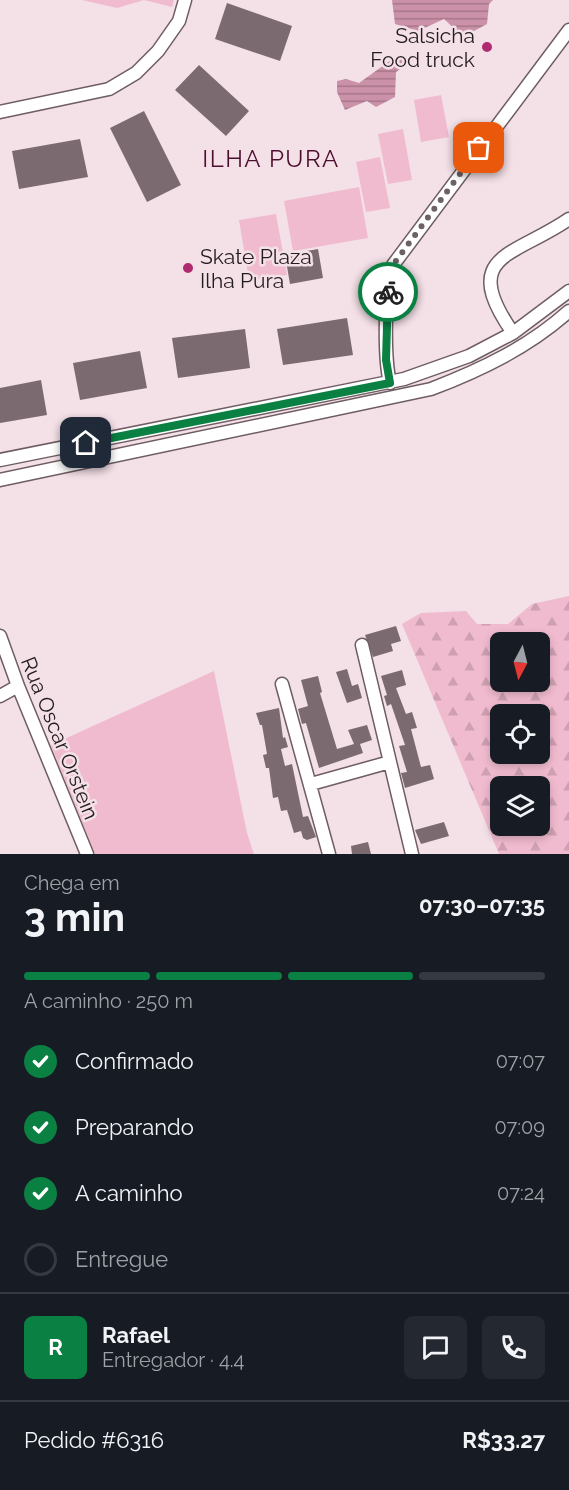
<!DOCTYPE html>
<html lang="pt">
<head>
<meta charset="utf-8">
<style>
  :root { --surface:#171b24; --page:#242831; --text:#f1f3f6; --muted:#9ea1a6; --line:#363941; --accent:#0b8043 }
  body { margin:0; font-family:Raleway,sans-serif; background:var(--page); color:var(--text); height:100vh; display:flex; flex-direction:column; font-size:22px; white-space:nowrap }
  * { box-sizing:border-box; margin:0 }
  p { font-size:20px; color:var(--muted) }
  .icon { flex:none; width:33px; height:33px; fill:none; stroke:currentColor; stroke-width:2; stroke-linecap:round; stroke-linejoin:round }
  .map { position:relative; height:854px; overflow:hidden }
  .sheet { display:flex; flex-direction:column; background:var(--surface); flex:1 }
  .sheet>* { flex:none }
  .needle { width:39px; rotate:187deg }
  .fabs { position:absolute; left:490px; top:632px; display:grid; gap:12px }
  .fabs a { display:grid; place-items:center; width:60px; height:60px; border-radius:9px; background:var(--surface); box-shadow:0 3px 9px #0003; font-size:30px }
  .pin { position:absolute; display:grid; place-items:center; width:51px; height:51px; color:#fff; margin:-26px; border-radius:12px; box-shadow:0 3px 9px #0006 }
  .courier { position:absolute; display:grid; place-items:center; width:60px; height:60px; margin:-30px; border:4px solid #0b8043; border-radius:50%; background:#fff; color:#222; box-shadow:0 2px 8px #0007 }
  .headline em { font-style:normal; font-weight:700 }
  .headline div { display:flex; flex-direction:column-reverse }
  .headline { display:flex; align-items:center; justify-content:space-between; height:102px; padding:0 24px }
  h1 { font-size:39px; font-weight:700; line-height:45px }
  .bar { display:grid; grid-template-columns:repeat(4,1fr); gap:9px 6px; align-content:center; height:72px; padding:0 24px }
  .bar i { height:8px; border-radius:4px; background:var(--line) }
  .bar .active { background:var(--accent) }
  .bar p { grid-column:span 4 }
  .line { display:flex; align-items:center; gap:15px; padding:0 24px; border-top:2px solid var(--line) }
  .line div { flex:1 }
  .round { display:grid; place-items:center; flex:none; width:63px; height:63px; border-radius:9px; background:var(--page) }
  ol { padding:0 24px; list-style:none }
  li { display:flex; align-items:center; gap:18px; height:66px }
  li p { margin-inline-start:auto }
  li .icon { padding:6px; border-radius:50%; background:var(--accent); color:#fff; stroke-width:4 }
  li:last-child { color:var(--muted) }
  li i { width:33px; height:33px; border:3px solid var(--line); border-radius:50% }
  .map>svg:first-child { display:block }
  .grass { fill:#f1bbcf }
  .forest { fill:url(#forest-firs); fill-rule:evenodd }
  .water { fill:url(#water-rules) }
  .building { fill:#7b6a70 }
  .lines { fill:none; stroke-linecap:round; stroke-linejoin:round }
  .minor-casing { stroke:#6e5d63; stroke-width:15 }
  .minor { stroke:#fff; stroke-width:12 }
  .done { stroke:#6d6165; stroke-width:6; stroke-dasharray:0 10.8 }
  .route { stroke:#0b8043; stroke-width:8 }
  .poi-dot { fill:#b02a70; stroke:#f4e0e7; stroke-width:2 }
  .labels { text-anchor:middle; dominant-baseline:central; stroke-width:5; stroke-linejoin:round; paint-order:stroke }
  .poi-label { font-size:21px; fill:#241d1f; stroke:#f4e0e7; text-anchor:end }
  .street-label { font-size:21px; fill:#241d1f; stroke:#f4e0e7 }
  .quarter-label { font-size:24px; letter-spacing:1.5px; fill:#4e0e2f; stroke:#f4e0e7 }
</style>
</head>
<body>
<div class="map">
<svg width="569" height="854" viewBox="0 0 569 854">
  <defs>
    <pattern id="forest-firs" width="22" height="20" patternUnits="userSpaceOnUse" patternTransform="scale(1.5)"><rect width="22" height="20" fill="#f1bbcf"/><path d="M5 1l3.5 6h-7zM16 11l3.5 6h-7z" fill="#cea0b1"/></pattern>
    <pattern id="water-rules" width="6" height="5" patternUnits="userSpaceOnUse" patternTransform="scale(1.5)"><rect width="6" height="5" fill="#cb91a8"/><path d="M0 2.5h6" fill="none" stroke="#a57688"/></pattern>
  </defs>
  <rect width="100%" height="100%" fill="#f4e0e7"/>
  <!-- grass -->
  <path class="grass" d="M82,0H174L172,7L144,0L117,8Z
    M441,95L449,137L421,142L414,100Z
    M403,129L412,180L388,184L378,134Z
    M380,157L390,208L366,212L356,162Z
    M359,187L368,238L293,251L284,201Z
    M276,214L287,275L249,280L239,220Z
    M214,671L247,833L254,854H95L51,745Z"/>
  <!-- forest -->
  <path class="forest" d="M569,596V854H499L402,624L421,613L466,611L477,624H508L532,604ZM501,642H540V681H501ZM501,714H540V753H501ZM501,786H540V825H501Z"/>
  <!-- water -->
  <path class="water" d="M392,0H493L489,4L487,24L463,37L444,19L418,31L395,24Z
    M398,55L413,60L396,72L395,97L376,107L367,101L345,110L337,92V81L346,79L359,83Z"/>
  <!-- building -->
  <path class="building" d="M227,3L292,26L280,61L215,39Z
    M199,65L249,111L226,136L175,90Z
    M144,111L181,185L147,202L110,128Z
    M80,139L88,177L19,189L12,151Z
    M318,249L323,278L290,284L285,255Z
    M347,318L353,355L283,365L277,329Z
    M245,329L250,368L178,378L172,338Z
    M140,351L147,388L80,400L73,363Z
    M41,380L47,415L0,423V388Z
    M396,626L401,641L391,644L393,651L373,657L365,635Z
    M347,669L352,686L358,684L362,698L347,703L336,672Z
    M402,670L406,685L396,688L406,714L412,712L417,728L411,729L421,767L430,765L434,779L405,788L401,773L407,772L399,746L405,745L391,704L387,706L384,696L387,695L381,676Z
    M318,676L322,692L320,693L337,749L354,744L348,730L367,725L372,740L360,744L363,753L319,768L306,723L302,724L298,709L308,706L301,680Z
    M279,708L283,738L285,737L288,747L281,749L285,766L292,764L303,817L308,816L316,837L307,840L303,838L301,831L294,833L287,810L281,811L278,797L273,798L269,768H266L263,755L267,754L262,725H260L256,713Z
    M444,822L449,836L421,844L415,830Z
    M368,842L371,854H352L351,846Z"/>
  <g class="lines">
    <!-- minor casing -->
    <g class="minor-casing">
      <path id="minor" d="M0,112L109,89L136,73L158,51L179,21L185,0
        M513,333C458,254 514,257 569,219
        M390,383C384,357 384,290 393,265L569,30
        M0,460L404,379L469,356L513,333L569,291
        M0,480L431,389C481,370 529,347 569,311
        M0,636L18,686L87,854
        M362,645L412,854
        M282,684L329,854
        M0,696L18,686
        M311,784L390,762"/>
    </g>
    <!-- minor -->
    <use href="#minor" class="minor"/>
  </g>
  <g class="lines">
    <!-- done -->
    <path class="done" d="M388,292L393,265L479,148"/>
    <!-- route -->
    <path class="route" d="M86,443L390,383L386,360L388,292"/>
  </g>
  <!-- markers -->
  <g class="poi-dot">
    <circle cx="487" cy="47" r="6"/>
    <circle cx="188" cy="268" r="6"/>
  </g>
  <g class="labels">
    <!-- poi labels -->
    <g class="poi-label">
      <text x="475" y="35">Salsicha<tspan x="475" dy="24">Food truck</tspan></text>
      <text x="200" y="256" text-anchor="start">Skate Plaza<tspan x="200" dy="24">Ilha Pura</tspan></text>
    </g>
    <!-- street labels -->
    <g class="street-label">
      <text transform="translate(60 738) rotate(68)">Rua Oscar Orstein</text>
    </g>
    <!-- quarter labels -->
    <g class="quarter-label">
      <text x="271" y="158">ILHA PURA</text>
    </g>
  </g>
</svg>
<div class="fabs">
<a><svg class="needle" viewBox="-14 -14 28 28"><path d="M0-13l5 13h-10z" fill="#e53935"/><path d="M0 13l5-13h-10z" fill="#9ea1a6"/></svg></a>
<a><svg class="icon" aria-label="locate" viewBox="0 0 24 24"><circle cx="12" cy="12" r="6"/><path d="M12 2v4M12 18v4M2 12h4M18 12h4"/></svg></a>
<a><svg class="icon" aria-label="layers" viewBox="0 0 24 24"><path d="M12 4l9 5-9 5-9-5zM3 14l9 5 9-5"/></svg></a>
</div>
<div class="pin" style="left:479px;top:148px;background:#ea580c"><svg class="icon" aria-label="bag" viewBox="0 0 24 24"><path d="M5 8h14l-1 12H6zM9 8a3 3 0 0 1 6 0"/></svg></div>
<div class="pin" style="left:86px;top:443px;background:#1f2937"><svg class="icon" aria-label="home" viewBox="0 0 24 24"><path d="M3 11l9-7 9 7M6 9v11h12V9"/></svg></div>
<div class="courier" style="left:388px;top:292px"><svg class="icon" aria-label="bike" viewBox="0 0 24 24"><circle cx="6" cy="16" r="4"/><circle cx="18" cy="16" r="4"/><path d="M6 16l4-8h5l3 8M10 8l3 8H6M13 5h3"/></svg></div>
</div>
<section class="sheet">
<div class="headline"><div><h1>3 min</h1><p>Chega em</p></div><em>07:30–07:35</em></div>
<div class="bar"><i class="active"></i><i class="active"></i><i class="active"></i><i></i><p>A caminho · 250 m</p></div>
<ol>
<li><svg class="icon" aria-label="check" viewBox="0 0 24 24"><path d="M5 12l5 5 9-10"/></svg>Confirmado<p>07:07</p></li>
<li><svg class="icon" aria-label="check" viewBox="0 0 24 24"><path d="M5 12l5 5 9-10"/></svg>Preparando<p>07:09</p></li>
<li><svg class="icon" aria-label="check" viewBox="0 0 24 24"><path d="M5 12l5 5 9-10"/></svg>A caminho<p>07:24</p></li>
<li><i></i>Entregue</li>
</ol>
<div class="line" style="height:108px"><b class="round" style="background:var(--accent);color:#fff">R</b><div><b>Rafael</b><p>Entregador · 4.4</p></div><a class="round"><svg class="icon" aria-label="chat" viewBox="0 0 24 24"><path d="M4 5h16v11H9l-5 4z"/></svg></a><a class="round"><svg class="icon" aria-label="phone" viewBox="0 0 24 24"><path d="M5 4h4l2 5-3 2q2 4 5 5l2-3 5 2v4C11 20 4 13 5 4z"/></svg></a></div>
<div class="line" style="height:78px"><div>Pedido #6316</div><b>R$33.27</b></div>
</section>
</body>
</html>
